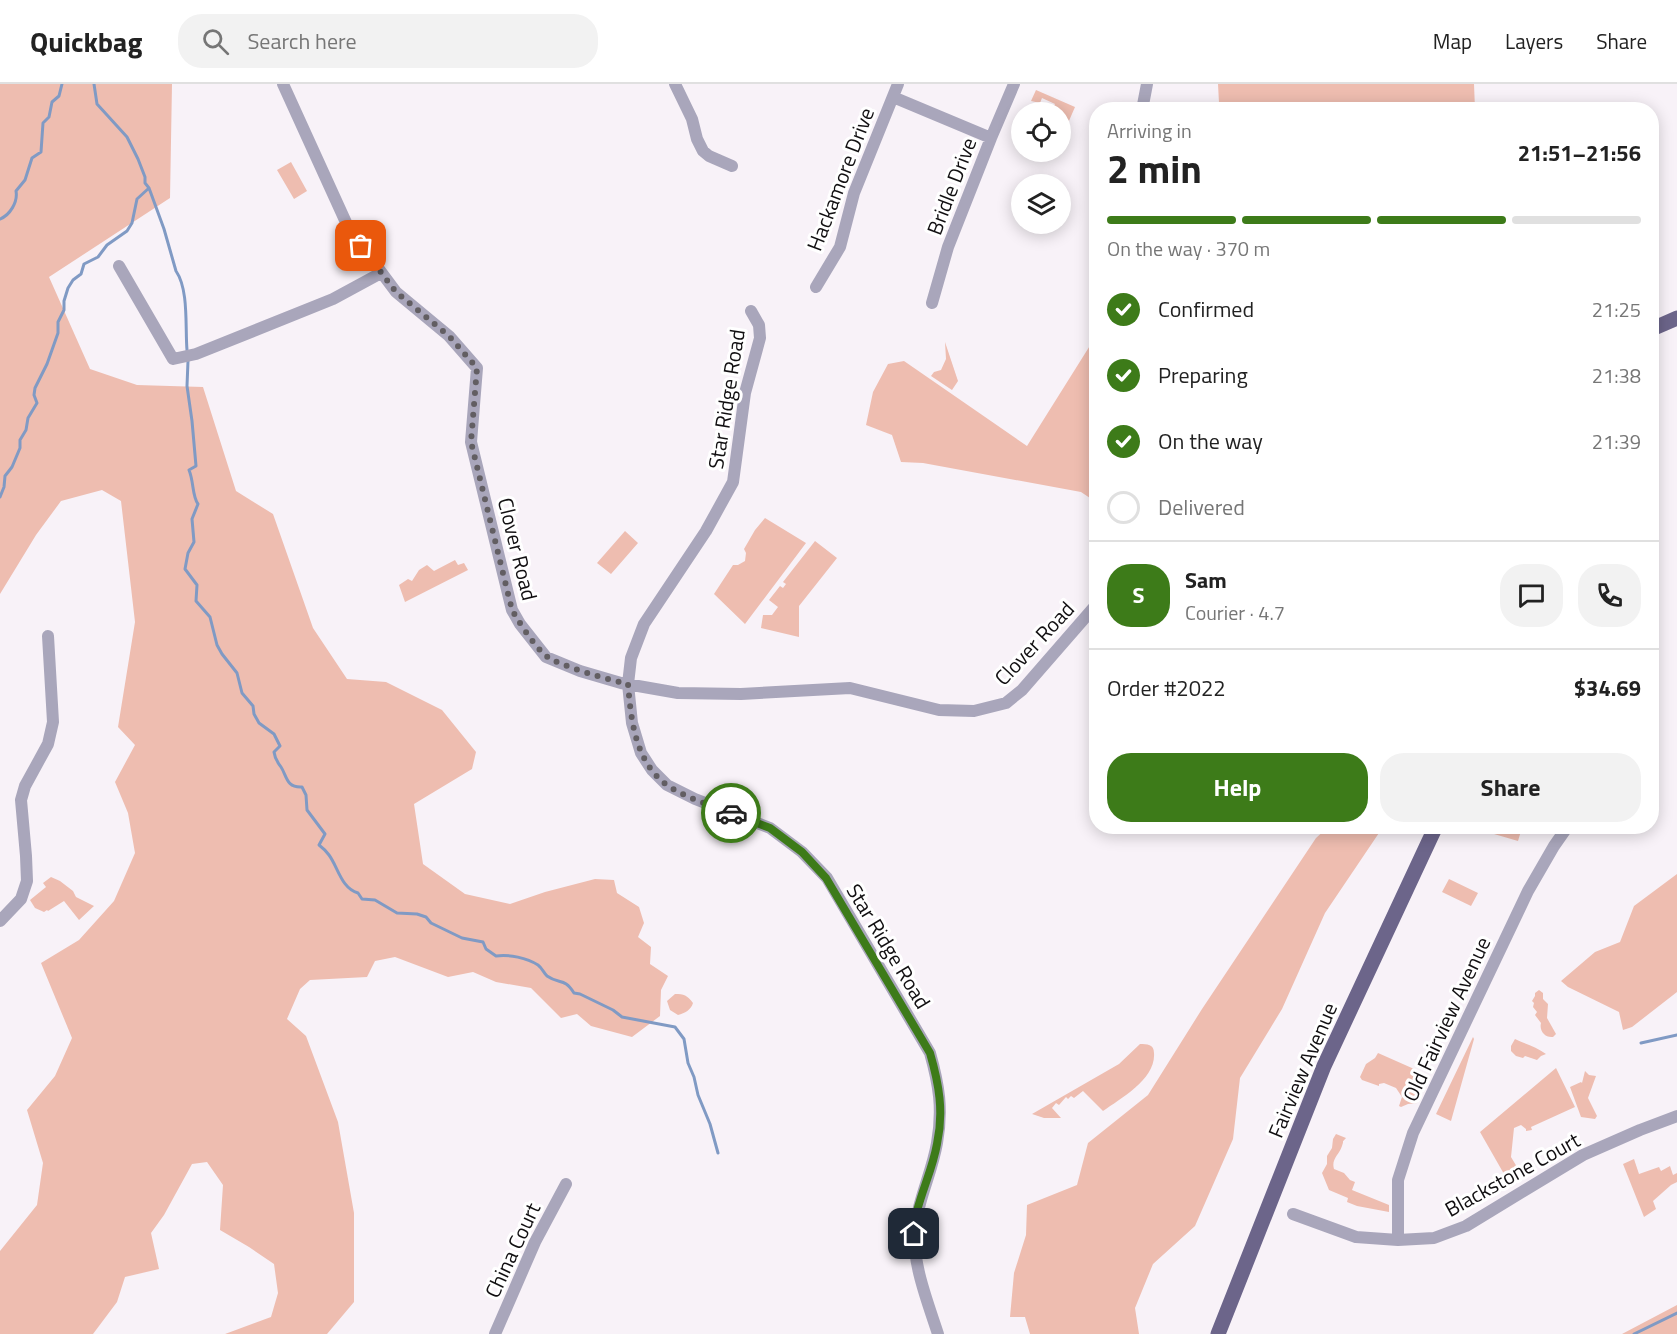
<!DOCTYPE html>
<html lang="en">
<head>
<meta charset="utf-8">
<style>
  :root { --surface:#fff; --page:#f2f2f2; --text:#222; --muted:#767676; --line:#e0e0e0; --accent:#3d7b19 }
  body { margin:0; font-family:"Titillium Web",sans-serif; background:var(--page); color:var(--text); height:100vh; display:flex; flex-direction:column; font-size:22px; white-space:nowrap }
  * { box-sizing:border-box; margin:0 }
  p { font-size:20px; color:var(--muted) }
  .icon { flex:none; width:33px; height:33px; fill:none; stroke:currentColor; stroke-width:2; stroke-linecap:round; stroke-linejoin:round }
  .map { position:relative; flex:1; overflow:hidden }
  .sheet { position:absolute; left:1089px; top:18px; width:570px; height:732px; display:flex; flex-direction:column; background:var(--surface); border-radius:24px; box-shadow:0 3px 15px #0003 }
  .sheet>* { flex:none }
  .controls { position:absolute; left:1011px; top:18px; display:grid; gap:12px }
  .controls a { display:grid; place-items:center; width:60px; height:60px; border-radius:50%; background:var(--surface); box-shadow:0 3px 15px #0003; font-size:30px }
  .pin { position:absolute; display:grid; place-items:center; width:51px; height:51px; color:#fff; margin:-26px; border-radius:12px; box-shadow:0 3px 9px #0006 }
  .courier { position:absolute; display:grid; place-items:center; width:60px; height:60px; margin:-30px; border:4px solid #3d7b19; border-radius:50%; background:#fff; color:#222; box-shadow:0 2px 8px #0007 }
  .head em { font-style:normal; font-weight:700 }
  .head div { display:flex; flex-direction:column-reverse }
  .head { display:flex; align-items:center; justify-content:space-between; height:102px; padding:0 18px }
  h1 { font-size:39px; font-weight:700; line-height:45px }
  .bar { display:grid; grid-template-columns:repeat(4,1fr); gap:9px 6px; align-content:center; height:72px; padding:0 18px }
  .bar i { height:8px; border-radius:4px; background:var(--line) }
  .bar .active { background:var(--accent) }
  .bar p { grid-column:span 4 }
  .line { display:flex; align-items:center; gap:15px; padding:0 18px; border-top:2px solid var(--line) }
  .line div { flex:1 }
  .round { display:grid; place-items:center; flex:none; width:63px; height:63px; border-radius:24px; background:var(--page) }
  ol { padding:0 18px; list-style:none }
  li { display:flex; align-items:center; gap:18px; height:66px }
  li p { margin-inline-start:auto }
  li .icon { padding:6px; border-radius:50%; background:var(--accent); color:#fff; stroke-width:4 }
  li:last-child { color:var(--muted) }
  li i { width:33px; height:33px; border:3px solid var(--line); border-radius:50% }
  .primary-button { display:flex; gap:12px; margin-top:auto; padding:12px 18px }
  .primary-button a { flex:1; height:69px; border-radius:24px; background:var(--accent); color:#fff; font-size:24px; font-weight:700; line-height:69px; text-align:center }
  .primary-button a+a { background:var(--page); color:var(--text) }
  header { display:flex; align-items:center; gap:36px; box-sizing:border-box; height:84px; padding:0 30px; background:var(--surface); border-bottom:2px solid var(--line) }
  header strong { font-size:28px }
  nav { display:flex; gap:33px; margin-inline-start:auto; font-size:21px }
  .search { width:420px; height:54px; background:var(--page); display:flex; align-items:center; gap:15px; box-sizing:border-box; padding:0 21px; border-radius:24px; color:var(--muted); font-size:22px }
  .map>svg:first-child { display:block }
  .green { fill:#eebdb0 }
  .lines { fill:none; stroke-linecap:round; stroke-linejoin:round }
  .stream { stroke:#809ac4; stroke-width:3 }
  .minor { stroke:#a9a6bb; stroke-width:12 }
  .major { stroke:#6c658a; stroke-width:15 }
  .done { stroke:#625e62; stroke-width:6; stroke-dasharray:0 10.8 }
  .route { stroke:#3d7b19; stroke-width:8 }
  .labels { text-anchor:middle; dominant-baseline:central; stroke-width:6; stroke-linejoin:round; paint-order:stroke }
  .street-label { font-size:21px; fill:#110f11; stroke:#fff }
</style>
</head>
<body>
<header>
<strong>Quickbag</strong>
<div class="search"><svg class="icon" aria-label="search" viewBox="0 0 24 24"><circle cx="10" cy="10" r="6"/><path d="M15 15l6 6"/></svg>Search here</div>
<nav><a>Map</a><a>Layers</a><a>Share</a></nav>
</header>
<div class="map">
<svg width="1677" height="1250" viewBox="0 0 1677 1250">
  <rect width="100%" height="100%" fill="#f8f2f8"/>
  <!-- green -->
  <path class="green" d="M0,0H172L170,114L49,193L90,285L137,301L203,303L236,407L273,430L313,544L347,595L386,598L442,626L476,668L472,685L414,720L423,780L465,810L510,820L545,808L595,795L614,796L617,809L639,823L644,839L638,853L651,863L650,880L668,892L661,906L660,932L632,953L591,942L577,930L561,934L531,904L496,898L473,888L448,893L395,873L375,877L367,893L310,896L300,905L287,935L306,952L338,1038L354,1129V1218L327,1250H225L271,1233L278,1209L274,1180L249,1163L220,1146L223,1101L207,1078L192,1080L164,1131L151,1149L159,1185L125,1193L117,1218L93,1250H0V1167L37,1121L43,1079L27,1026L55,992L72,954L41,879L79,856L114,817L135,769L128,729L115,698L135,661L118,643L135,538L121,417L102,406L61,417L36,451L0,510Z
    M1218,0H1474L1475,25H1217L1219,19Z
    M1036,6L1075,23L1065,46L1061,44L1060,28H1058V27L1053,24L1055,20L1042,14L1040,19L1031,17Z
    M291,78L307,107L294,115L277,86Z
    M1096,252V418L1081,408L923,379L901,378L892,351L866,341L873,308L888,280L904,277L1027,362Z
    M945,258L958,297L952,306L931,292L934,288L941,286L946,275Z
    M765,434L806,459L745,540L714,510L733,481H738L745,477L746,469L744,465L755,446Z
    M625,447L638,459L611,490L597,479Z
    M815,457L837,474L799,522V553L761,544L763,531H772L778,523L769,516L780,502L783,504L786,500L783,498Z
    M455,476L458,481L464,479L468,486L405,518L399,501L408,495L412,497L419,486L427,481L434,487Z
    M1328,743H1383L1325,829L1282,925L1240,994L1233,1055L1195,1142L1153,1180L1135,1224L1139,1250H1030L1025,1233H1010L1014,1189L1026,1151L1027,1121L1077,1101L1088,1059L1148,1011L1202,925L1316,754Z
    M1470,743H1508L1521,747L1518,757Z
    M1677,790V908L1632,943L1623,946L1619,928L1568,903L1561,897L1595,868L1620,858L1634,822Z
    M51,793L60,797L73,807L76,813L94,822L79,836L64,817L48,827L47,826L44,828L35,824L30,816L46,803L43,799Z
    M1449,795L1478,809L1471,822L1442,808Z
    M1539,906L1543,909V915L1548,920L1547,934L1556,950L1553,953C1545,954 1539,947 1541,939L1535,931L1537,928L1533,923L1534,919L1532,917L1535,912V909Z
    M675,910C684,910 687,911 693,919C691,926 685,929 678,931L670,926L667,917Z
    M1473,953L1474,955L1451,1037L1436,1030Z
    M1515,955C1525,960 1537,963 1546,970L1541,972L1537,976L1525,972L1523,974L1516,972L1511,967V962Z
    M1140,960C1147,960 1154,960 1154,969C1156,995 1121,1014 1103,1027L1083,1007L1074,1014L1071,1012L1068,1015L1066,1013L1059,1021L1056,1019L1052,1024L1061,1034H1044L1032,1030L1119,980Z
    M1378,969L1430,992L1417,1019L1408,1020L1401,1023L1399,1022L1402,1013L1396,1004L1384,999L1379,1000V1002L1362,996L1360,993L1366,980L1375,974Z
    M1556,984L1575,1023L1531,1043L1532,1046L1526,1047V1045L1521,1041L1514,1044L1511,1073L1517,1083L1504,1090L1480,1048Z
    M1585,987L1589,991L1596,992L1588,1014L1597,1032L1595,1035L1581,1033L1570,1003L1581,998L1582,999Z
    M1336,1050L1346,1054C1340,1061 1345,1053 1342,1062C1339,1071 1331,1075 1334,1085L1344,1089L1350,1096L1355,1098L1352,1106L1389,1121V1128L1357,1122L1347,1118L1348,1114L1329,1106L1322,1089L1327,1080V1072L1332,1064L1333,1055Z
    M1634,1075L1639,1090L1659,1083L1661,1087L1670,1082L1673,1091L1677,1089V1098L1671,1101L1653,1117L1656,1125L1644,1133L1623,1080Z
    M1677,1221V1250H1622Z"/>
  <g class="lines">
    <!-- stream -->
    <path class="stream" d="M94,0L97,20L127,53L138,75L145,93V99L149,104L164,145L176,187C189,206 185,243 187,266
      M0,135C10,131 18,118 16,107L25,96L32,74L41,68L43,39L49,33L52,18L59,12L62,0
      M188,277L187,302L192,337L196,382L189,386C194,398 192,412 198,420L192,435L194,458L188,469L185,485L197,501L196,517L210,533L217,561L222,570L237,589L242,609L253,622L254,630L259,639L274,650L280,662L274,668C275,676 277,677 281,683C287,692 286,704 302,703L306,711L307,726L325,750L319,761C323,764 326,767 329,771C338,783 341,804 358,809L362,815L375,816L397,829L417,830L426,833L431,839L462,854L483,858L486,865L496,872C509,870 527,874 538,881C542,884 544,889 547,892C560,901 564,893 574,909L580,910L613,926L622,933L675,943L684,955L688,979L694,993L698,1011L710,1040L718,1069
      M0,413L4,403L5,392L12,383L20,364V356L26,346L28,334L37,319L34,311L35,304L47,280L58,249V238L64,226V217L68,204L73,196L81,190L84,180L98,173L107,161L127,147L132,139L137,115L149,104
      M1641,959L1677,951
      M1634,1250L1677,1229"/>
    <!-- minor -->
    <path class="minor" d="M283,0L349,145L396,208L449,252L477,284L471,358L512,526L520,540L546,573L580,587L621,599L678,609L741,610L850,604L939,626L974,627L1006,619L1022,606L1096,521
      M675,0L692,35L697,55L703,67L709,72L732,82
      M893,13L991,54
      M1142,26L1147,0
      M119,182L173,275L196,270L333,215L381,189
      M816,203L840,163L854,109L898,0
      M932,219L948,163L991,54L1014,0
      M751,227L759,241L760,254L745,309L733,398L706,447L644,540L631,574L628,600L632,639L641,669L652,686L667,701L695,715L770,744L802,768L827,794L930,969C939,1001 943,1025 937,1059C932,1089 917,1117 915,1148C912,1179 928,1219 938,1250
      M0,837L21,815L27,797L26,772L21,716L25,702L48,660L53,638L48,552
      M1293,1130L1356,1153L1398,1156L1434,1154L1466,1142L1583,1071L1640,1046L1677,1032
      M1398,1156V1096L1413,1049L1528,807L1554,762L1568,742
      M495,1250L535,1158L566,1100"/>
    <!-- major -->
    <path class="major" d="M1652,245L1677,234
      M1218,1250L1324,982L1436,742"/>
  </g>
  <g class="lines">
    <!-- done -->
    <path class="done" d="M361,162L396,208L449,252L477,284L471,358L512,526C521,541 532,559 545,571C556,581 612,597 628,600C631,636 635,678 667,701C686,714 710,721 731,729"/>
    <!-- route -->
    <path class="route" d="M731,729L770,744L802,768L826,794L930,969C939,1000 944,1028 937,1060C933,1083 923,1104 917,1127C915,1134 915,1142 914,1150"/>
  </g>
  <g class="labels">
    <!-- street labels -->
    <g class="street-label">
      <text transform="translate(840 95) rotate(-69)">Hackamore Drive</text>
      <text transform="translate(951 102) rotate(-69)">Bridle Drive</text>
      <text transform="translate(726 315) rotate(-81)">Star Ridge Road</text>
      <text transform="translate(518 465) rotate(76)">Clover Road</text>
      <text transform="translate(1034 559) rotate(-47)">Clover Road</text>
      <text transform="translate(889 862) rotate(59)">Star Ridge Road</text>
      <text transform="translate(1446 935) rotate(-65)">Old Fairview Avenue</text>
      <text transform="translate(1302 986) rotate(-67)">Fairview Avenue</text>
      <text transform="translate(1512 1090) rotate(-29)">Blackstone Court</text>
      <text transform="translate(512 1166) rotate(-65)">China Court</text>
    </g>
  </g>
</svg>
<div class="controls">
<a><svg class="icon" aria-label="locate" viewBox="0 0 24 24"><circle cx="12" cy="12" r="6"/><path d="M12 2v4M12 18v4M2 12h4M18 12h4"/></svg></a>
<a><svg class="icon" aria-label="layers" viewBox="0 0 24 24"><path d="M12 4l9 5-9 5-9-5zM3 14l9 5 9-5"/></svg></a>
</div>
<div class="pin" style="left:361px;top:162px;background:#ea580c"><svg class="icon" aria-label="bag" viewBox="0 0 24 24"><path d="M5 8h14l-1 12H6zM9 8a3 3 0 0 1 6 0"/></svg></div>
<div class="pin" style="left:914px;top:1150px;background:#1f2937"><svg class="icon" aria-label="home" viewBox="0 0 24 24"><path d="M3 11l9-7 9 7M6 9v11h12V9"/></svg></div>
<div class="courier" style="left:731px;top:729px"><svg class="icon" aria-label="car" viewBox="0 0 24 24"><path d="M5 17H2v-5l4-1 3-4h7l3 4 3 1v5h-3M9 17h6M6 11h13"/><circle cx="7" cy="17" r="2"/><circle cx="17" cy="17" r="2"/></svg></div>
<section class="sheet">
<div class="head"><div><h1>2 min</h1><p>Arriving in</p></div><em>21:51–21:56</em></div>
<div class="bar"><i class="active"></i><i class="active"></i><i class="active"></i><i></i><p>On the way · 370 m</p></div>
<ol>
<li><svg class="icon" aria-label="check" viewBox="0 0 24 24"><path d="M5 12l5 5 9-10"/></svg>Confirmed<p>21:25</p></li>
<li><svg class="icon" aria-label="check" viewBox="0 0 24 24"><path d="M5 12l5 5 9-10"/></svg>Preparing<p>21:38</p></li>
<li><svg class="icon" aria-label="check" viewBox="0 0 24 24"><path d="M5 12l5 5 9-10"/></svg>On the way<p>21:39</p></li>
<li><i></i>Delivered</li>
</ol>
<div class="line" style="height:108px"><b class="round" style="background:var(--accent);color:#fff">S</b><div><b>Sam</b><p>Courier · 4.7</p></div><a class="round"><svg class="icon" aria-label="chat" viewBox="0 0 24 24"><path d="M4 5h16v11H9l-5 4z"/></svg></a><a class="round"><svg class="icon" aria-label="phone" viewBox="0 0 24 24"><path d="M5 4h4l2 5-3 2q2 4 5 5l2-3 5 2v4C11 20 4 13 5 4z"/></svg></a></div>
<div class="line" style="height:78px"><div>Order #2022</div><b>$34.69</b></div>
<div class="primary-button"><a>Help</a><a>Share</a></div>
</section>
</div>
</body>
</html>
